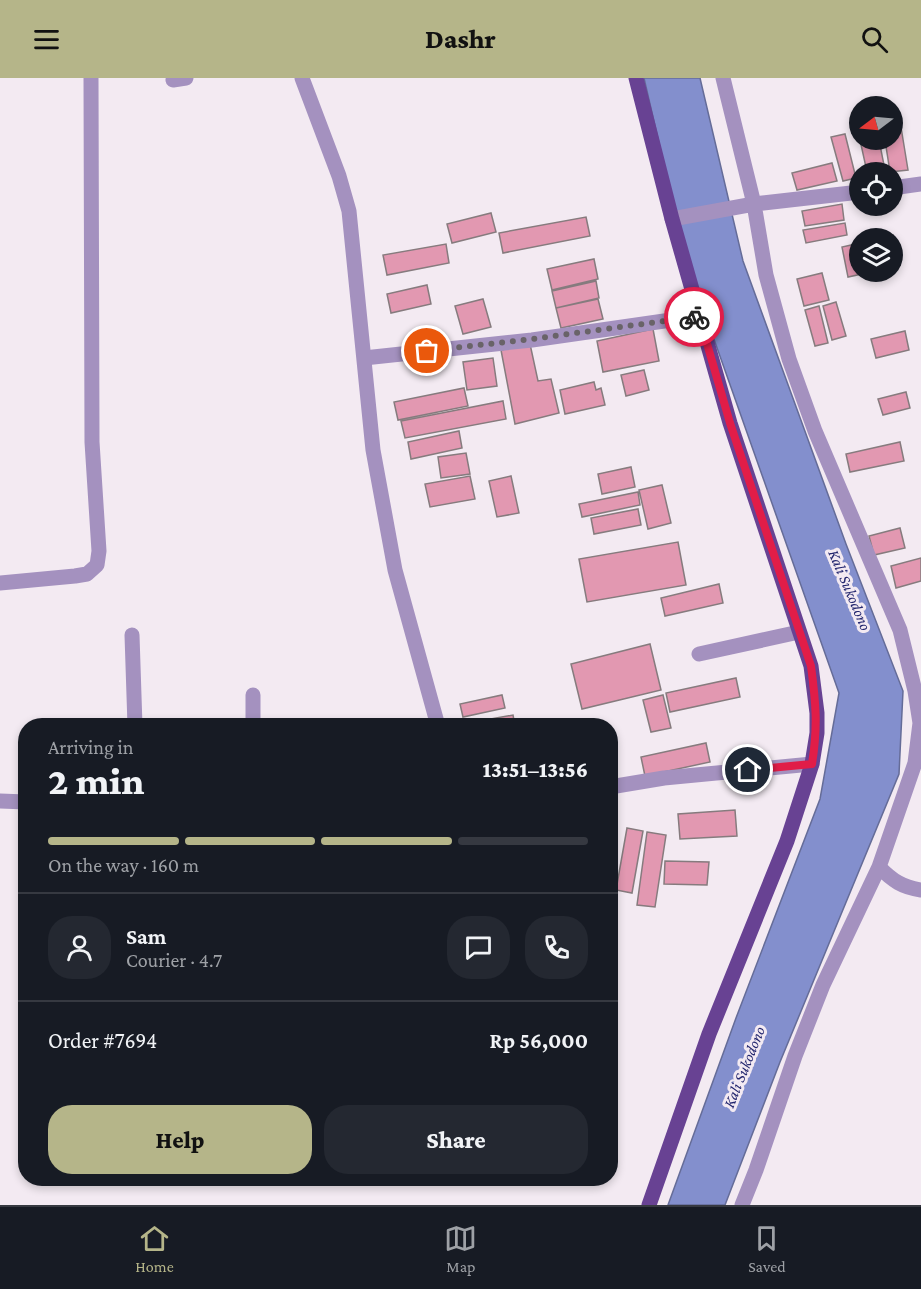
<!DOCTYPE html>
<html lang="en">
<head>
<meta charset="utf-8">
<style>
  :root { --surface:#171b24; --page:#242831; --text:#f1f3f6; --muted:#9ea1a6; --line:#363941; --accent:#b5b589 }
  body { margin:0; font-family:"Crimson Pro",serif; background:var(--page); color:var(--text); height:100vh; display:flex; flex-direction:column; font-size:22px; white-space:nowrap }
  * { box-sizing:border-box; margin:0 }
  p { font-size:20px; color:var(--muted) }
  .icon { flex:none; width:33px; height:33px; fill:none; stroke:currentColor; stroke-width:2; stroke-linecap:round; stroke-linejoin:round }
  .map { position:relative; flex:1; overflow:hidden }
  .sheet { position:absolute; left:18px; top:640px; width:600px; height:468px; display:flex; flex-direction:column; background:var(--surface); border-radius:24px; box-shadow:0 3px 9px #0003 }
  .sheet>* { flex:none }
  .needle { width:39px; rotate:254deg }
  .fabs { position:absolute; left:849px; top:18px; display:grid; gap:12px }
  .fabs a { display:grid; place-items:center; width:54px; height:54px; border-radius:50%; background:var(--surface); box-shadow:0 3px 9px #0003; font-size:30px }
  .pin { position:absolute; display:grid; place-items:center; width:51px; height:51px; color:#fff; margin:-26px; border:3px solid #fff; border-radius:50%; box-shadow:0 2px 6px #0007 }
  .courier { position:absolute; display:grid; place-items:center; width:60px; height:60px; margin:-30px; border:4px solid #e11d48; border-radius:50%; background:#fff; color:#222; box-shadow:0 2px 8px #0007 }
  .summary em { font-style:normal; font-weight:800 }
  .summary div { display:flex; flex-direction:column-reverse }
  .summary { display:flex; align-items:center; justify-content:space-between; height:102px; padding:0 30px }
  h1 { font-size:39px; font-weight:800; line-height:45px }
  .bar { display:grid; grid-template-columns:repeat(4,1fr); gap:9px 6px; align-content:center; height:72px; padding:0 30px }
  .bar i { height:8px; border-radius:4px; background:var(--line) }
  .bar .active { background:var(--accent) }
  .bar p { grid-column:span 4 }
  .line { display:flex; align-items:center; gap:15px; padding:0 30px; border-top:2px solid var(--line) }
  .line div { flex:1 }
  .round { display:grid; place-items:center; flex:none; width:63px; height:63px; border-radius:24px; background:var(--page) }
  .button { display:flex; gap:12px; margin-top:auto; padding:12px 30px }
  .button a { flex:1; height:69px; border-radius:24px; background:var(--accent); color:#111; font-size:24px; font-weight:800; line-height:69px; text-align:center }
  .button a+a { background:var(--page); color:var(--text) }
  header { display:flex; justify-content:space-between; align-items:center; height:78px; padding:0 30px; background:var(--accent); color:#111; font-size:27px; font-weight:800 }
  .dock { display:flex; justify-content:space-around; align-items:center; height:84px; border-top:2px solid var(--line); background:var(--surface); font-size:16px; color:var(--muted) }
  .dock a { display:grid; justify-items:center; gap:3px }
  .dock .active { color:var(--accent) }
  .map>svg:first-child { display:block }
  .water { fill:#838fcd; stroke:#656c98; stroke-width:1.5 }
  .building { fill:#e298b1; stroke:#867b7e; stroke-width:1.5 }
  .lines { fill:none; stroke-linecap:round; stroke-linejoin:round }
  .minor { stroke:#a491bf; stroke-width:15 }
  .major { stroke:#684293; stroke-width:15 }
  .done { stroke:#696368; stroke-width:6; stroke-dasharray:0 10.8 }
  .route { stroke:#e11d48; stroke-width:8 }
  .labels { text-anchor:middle; dominant-baseline:central; stroke-width:6; stroke-linejoin:round; paint-order:stroke }
  .water-label { font-size:16px; font-style:italic; fill:#24276f; stroke:#f3eaf2 }
</style>
</head>
<body>
<header><svg class="icon" aria-label="menu" viewBox="0 0 24 24"><path d="M4 6h16M4 12h16M4 18h16"/></svg>Dashr<svg class="icon" aria-label="search" viewBox="0 0 24 24"><circle cx="10" cy="10" r="6"/><path d="M15 15l6 6"/></svg></header>
<div class="map">
<svg width="921" height="1127" viewBox="0 0 921 1127">
  <rect width="100%" height="100%" fill="#f3eaf2"/>
  <!-- water -->
  <path class="water" d="M644,0H700L743,183L846,466L903,613L899,696L780,984L725,1127H668L736,940L820,721L839,615L686,182Z"/>
  <!-- building -->
  <path class="building" d="M900,43L908,92L890,94L885,62H892V44Z
    M845,56L856,100L843,103L831,59Z
    M860,62H879L885,92L867,94Z
    M832,85L837,103L797,112L792,95Z
    M842,126L844,142L805,148L802,133Z
    M491,135L496,154L452,165L447,146Z
    M586,139L590,158L503,175L499,155Z
    M845,145L847,157L806,165L803,152Z
    M893,157L900,187L892,188V160H879Z
    M860,165V194H871L848,199L842,169Z
    M446,166L449,185L387,197L383,177Z
    M594,181L598,201L552,212L547,191Z
    M822,195L829,222L804,228L797,201Z
    M596,203L599,220L556,230L552,213Z
    M427,207L431,226L391,235L387,216Z
    M483,221L491,249L463,256L455,228Z
    M598,221L603,241L561,250L556,230Z
    M836,224L846,258L832,262L823,228Z
    M819,228L828,265L815,268L805,232Z
    M653,251L659,283L603,294L597,263Z
    M905,253L909,272L876,280L871,261Z
    M530,266L538,303L551,301L559,335L515,346L501,272Z
    M493,280L497,308L467,312L463,284Z
    M644,292L649,312L626,318L621,297Z
    M594,304L596,312L601,310L605,327L565,336L560,312Z
    M464,310L468,328L398,342L394,324Z
    M906,314L910,330L883,337L878,321Z
    M503,323L506,341L405,360L401,343Z
    M459,353L462,370L411,381L408,364Z
    M900,364L904,383L850,394L846,376Z
    M466,375L470,396L441,400L438,379Z
    M631,389L635,409L602,416L598,396Z
    M470,398L475,421L430,429L425,406Z
    M511,398L519,435L497,439L489,403Z
    M662,407L671,445L648,451L639,412Z
    M638,414L640,427L582,439L579,426Z
    M638,431L641,447L594,456L591,440Z
    M900,450L905,470L874,477L869,458Z
    M678,464L686,507L587,524L579,481Z
    M921,480V503L896,510L891,488Z
    M719,506L723,525L665,538L661,520Z
    M650,566L661,612L582,631L571,586Z
    M736,600L740,619L670,634L666,615Z
    M502,617L505,630L463,639L460,626Z
    M663,617L671,650L651,654L643,622Z
    M513,637L515,648H469L468,645Z
    M706,665L710,684L645,698L641,679Z
    M610,680L615,697L610,698Z
    M735,732L737,758L680,761L678,736Z
    M627,750L643,753L632,815L616,812Z
    M647,754L666,757L655,829L637,827Z
    M665,783L709,784L707,807L664,806Z"/>
  <g class="lines">
    <!-- minor -->
    <path class="minor" d="M302,0L339,98L349,133L373,372L395,492L438,648
      M723,0L754,126L766,197L789,281L815,353L900,552L915,613L920,645L915,685L879,789L823,907L795,978L756,1092L742,1127
      M173,2L186,0
      M892,110L921,106
      M672,141L754,126L860,114
      M364,280L532,262L699,238
      M0,505L75,498L87,496L97,487L99,473L92,364L91,0
      M132,557L135,648
      M699,576L799,554
      M253,648V617
      M610,709L664,700L812,686
      M0,723L26,724
      M879,789C893,803 902,809 921,812"/>
    <!-- major -->
    <path class="major" d="M636,0L672,141L730,345L811,588L817,635V655L812,686L787,763L709,956L649,1127"/>
  </g>
  <g class="lines">
    <!-- done -->
    <path class="done" d="M427,273L532,261L694,239"/>
    <!-- route -->
    <path class="route" d="M694,239L699,238L730,345L811,588C816,625 818,649 812,686L748,692"/>
  </g>
  <g class="labels">
    <!-- water labels -->
    <g class="water-label">
      <text transform="translate(850 512) rotate(67)">Kali Sukodono</text>
      <text transform="translate(744 989) rotate(-68)">Kali Sukodono</text>
    </g>
  </g>
</svg>
<div class="fabs">
<a><svg class="needle" viewBox="-14 -14 28 28"><path d="M0-13l5 13h-10z" fill="#e53935"/><path d="M0 13l5-13h-10z" fill="#9ea1a6"/></svg></a>
<a><svg class="icon" aria-label="locate" viewBox="0 0 24 24"><circle cx="12" cy="12" r="6"/><path d="M12 2v4M12 18v4M2 12h4M18 12h4"/></svg></a>
<a><svg class="icon" aria-label="layers" viewBox="0 0 24 24"><path d="M12 4l9 5-9 5-9-5zM3 14l9 5 9-5"/></svg></a>
</div>
<div class="pin" style="left:427px;top:273px;background:#ea580c"><svg class="icon" aria-label="bag" viewBox="0 0 24 24"><path d="M5 8h14l-1 12H6zM9 8a3 3 0 0 1 6 0"/></svg></div>
<div class="pin" style="left:748px;top:692px;background:#1f2937"><svg class="icon" aria-label="home" viewBox="0 0 24 24"><path d="M3 11l9-7 9 7M6 9v11h12V9"/></svg></div>
<div class="courier" style="left:694px;top:239px"><svg class="icon" aria-label="bike" viewBox="0 0 24 24"><circle cx="6" cy="16" r="4"/><circle cx="18" cy="16" r="4"/><path d="M6 16l4-8h5l3 8M10 8l3 8H6M13 5h3"/></svg></div>
<section class="sheet">
<div class="summary"><div><h1>2 min</h1><p>Arriving in</p></div><em>13:51–13:56</em></div>
<div class="bar"><i class="active"></i><i class="active"></i><i class="active"></i><i></i><p>On the way · 160 m</p></div>
<div class="line" style="height:108px"><a class="round"><svg class="icon" aria-label="person" viewBox="0 0 24 24"><circle cx="12" cy="8" r="4"/><path d="M4 21q1-7 8-7t8 7"/></svg></a><div><b>Sam</b><p>Courier · 4.7</p></div><a class="round"><svg class="icon" aria-label="chat" viewBox="0 0 24 24"><path d="M4 5h16v11H9l-5 4z"/></svg></a><a class="round"><svg class="icon" aria-label="phone" viewBox="0 0 24 24"><path d="M5 4h4l2 5-3 2q2 4 5 5l2-3 5 2v4C11 20 4 13 5 4z"/></svg></a></div>
<div class="line" style="height:78px"><div>Order #7694</div><b>Rp 56,000</b></div>
<div class="button"><a>Help</a><a>Share</a></div>
</section>
</div>
<nav class="dock">
<a class="active"><svg class="icon" aria-label="home" viewBox="0 0 24 24"><path d="M3 11l9-7 9 7M6 9v11h12V9"/></svg>Home</a>
<a><svg class="icon" aria-label="map" viewBox="0 0 24 24"><path d="M3 6l6-2 6 2 6-2v14l-6 2-6-2-6 2zM9 4v14M15 6v14"/></svg>Map</a>
<a><svg class="icon" aria-label="saved" viewBox="0 0 24 24"><path d="M7 4h10v16l-5-4-5 4z"/></svg>Saved</a>
</nav>
</body>
</html>
